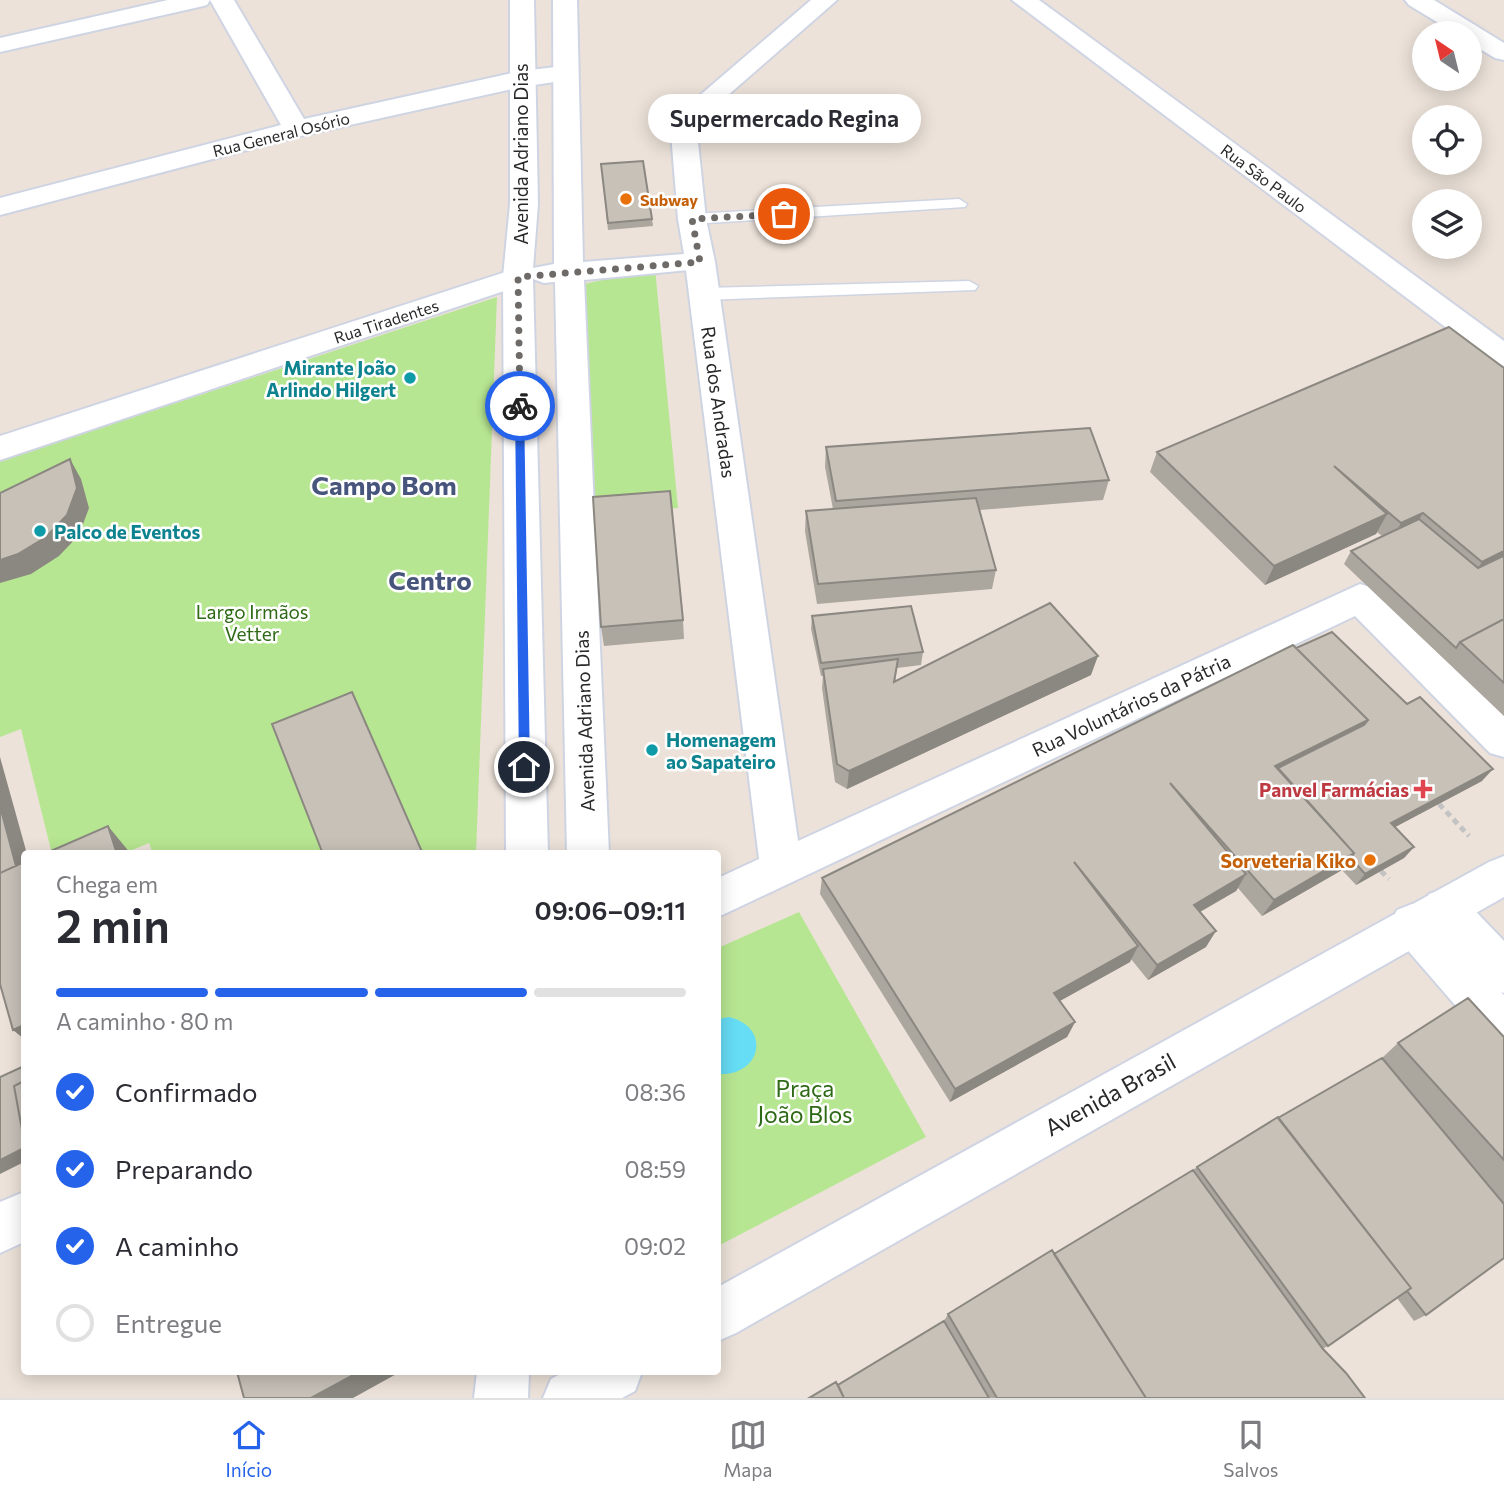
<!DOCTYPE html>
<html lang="pt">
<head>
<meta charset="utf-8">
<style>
  :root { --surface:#fff; --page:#f7f7f7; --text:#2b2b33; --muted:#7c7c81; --line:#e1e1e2; --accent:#2563eb }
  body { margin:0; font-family:Commissioner,sans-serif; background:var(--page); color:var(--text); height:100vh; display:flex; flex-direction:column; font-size:26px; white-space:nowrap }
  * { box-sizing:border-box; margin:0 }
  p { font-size:23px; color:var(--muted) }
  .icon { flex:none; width:38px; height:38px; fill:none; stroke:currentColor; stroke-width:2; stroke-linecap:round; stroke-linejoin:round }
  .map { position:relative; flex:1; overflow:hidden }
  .drawer { position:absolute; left:21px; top:850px; width:700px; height:525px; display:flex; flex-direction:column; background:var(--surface); border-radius:7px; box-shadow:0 4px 18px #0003 }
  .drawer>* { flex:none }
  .needle { width:46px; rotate:325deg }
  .fabs { position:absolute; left:1412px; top:21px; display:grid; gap:14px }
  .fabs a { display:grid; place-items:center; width:70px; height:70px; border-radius:50%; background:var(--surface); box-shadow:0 4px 18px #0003; font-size:35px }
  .pin { position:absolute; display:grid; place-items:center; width:60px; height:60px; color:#fff; margin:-30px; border:4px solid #fff; border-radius:50%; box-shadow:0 2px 7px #0007 }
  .courier { position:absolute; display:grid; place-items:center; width:70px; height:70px; margin:-35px; border:5px solid #2563eb; border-radius:50%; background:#fff; color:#222; box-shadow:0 2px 9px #0007 }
  .bubble { position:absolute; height:49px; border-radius:24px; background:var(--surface); box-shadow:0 4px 18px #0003; font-size:23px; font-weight:600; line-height:49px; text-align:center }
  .summary em { font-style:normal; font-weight:600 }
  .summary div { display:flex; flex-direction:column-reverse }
  .summary { display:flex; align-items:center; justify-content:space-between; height:119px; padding:0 35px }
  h1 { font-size:46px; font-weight:600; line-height:52px }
  .bar { display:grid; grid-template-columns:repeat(4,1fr); gap:10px 7px; align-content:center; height:84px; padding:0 35px }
  .bar i { height:9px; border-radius:5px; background:var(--line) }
  .bar .on { background:var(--accent) }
  .bar p { grid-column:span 4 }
  ol { padding:0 35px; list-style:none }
  li { display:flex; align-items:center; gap:21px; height:77px }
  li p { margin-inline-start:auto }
  li .icon { padding:7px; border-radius:50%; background:var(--accent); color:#fff; stroke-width:4 }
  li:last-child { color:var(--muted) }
  li i { width:38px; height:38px; border:4px solid var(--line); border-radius:50% }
  .dock { display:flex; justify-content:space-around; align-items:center; height:98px; border-top:2px solid var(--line); background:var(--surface); font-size:19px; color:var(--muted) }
  .dock a { display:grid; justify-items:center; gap:4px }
  .dock .on { color:var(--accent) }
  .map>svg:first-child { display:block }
  .green { fill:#b7e692 }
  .water { fill:#66dcf5 }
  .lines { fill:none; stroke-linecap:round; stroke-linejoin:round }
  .lane-casing { stroke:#cfd4e3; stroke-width:3 }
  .street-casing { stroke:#cfd4e3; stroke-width:4 }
  .secondary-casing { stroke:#cfd4e3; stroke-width:4 }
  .path { stroke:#c3c3c3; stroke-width:5; stroke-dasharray:6 4.5; stroke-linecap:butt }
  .lane { fill:#fff; fill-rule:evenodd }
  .street { fill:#fff; fill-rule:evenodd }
  .secondary { fill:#fff; fill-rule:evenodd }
  .wall { fill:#aba69e }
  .shaded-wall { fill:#8b8781 }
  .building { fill:#c7c1b8; stroke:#8b8781; stroke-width:2 }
  .route { fill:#2563eb }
  .done { stroke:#6d6a67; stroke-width:7; stroke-dasharray:0 12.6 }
  .food-dot { fill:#e8710a; stroke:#fff; stroke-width:2.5 }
  .culture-dot { fill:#0f9aa8; stroke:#fff; stroke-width:2.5 }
  .health-dot { fill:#e0444e; stroke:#fff; stroke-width:2.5 }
  .labels { text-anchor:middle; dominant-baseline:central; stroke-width:5; stroke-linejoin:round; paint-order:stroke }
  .far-street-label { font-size:16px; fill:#292929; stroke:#fff }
  .far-food-label { font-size:16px; font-weight:bold; fill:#c56008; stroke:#fff; text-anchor:start }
  .street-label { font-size:19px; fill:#292929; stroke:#fff }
  .culture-label { font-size:19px; font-weight:bold; fill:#0d838f; stroke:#fff; text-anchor:start }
  .park-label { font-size:19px; fill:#2e6915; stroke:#fff }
  .health-label { font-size:19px; font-weight:bold; fill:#be3a42; stroke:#fff; text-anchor:end }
  .food-label { font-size:19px; font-weight:bold; fill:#c56008; stroke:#fff; text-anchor:end }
  .near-park-label { font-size:23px; fill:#2e6915; stroke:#fff }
  .near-street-label { font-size:23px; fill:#292929; stroke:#fff }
  .district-label { font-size:26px; font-weight:bold; fill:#47557c; stroke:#fff }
</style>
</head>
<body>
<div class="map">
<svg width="1504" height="1398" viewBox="0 0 1504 1398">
  <rect width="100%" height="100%" fill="#ece2d9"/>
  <!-- green -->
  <path class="green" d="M655,268L678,508L587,515L580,285Z
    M497,297L476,854H153L149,843L123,854H52L21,729L0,737V461Z
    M799,912L926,1137L718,1246V948Z"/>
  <!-- water -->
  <path class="water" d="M729,1017C771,1027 762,1075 720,1074L718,1073V1019Z"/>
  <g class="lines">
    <!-- lane casing -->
    <g class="lane-casing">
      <path id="lane" d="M959,199L967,204L965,207L692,224L684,219L692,214Z
        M969,281L978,286L975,290L704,300L695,294L704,288Z"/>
    </g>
    <!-- street casing -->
    <g class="street-casing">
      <path id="street" d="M168,0H234L304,119L521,71L565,66L574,69L578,74L574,79L521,87L300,136L0,215V198L281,125L210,0L207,5L199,7L0,52V38Z
        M1012,0H1039L1504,341V366L1493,363Z
        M1405,0H1434L1504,43V60L1495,58L1470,43V33H1455L1409,5Z
        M700,253L710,256L715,262L798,841L1360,584L1373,588L1504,716V757L1490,753L1355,616L718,917V878L759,859L685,262L690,256Z
        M518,268L528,271L533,277L528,283L0,460V436Z
        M1444,889L1459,894L1504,941V993L1501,992L1504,995V1050L1488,1043L1397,938L1390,924L1397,910L1412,904L1423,908L1429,894Z
        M24,1192V1242L0,1253V1202Z"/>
    </g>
    <!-- secondary casing -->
    <g class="secondary-casing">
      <path id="secondary" d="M510,0H534L538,204L533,268L554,264L553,0H577L583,262L684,254L678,219L670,121L811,0H837L696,123L706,219L715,262L710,268L584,280L609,854H567L555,282L544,283L533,279L548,854H506L503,277L510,204Z
        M1504,856V897L736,1333L718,1341V1287L1489,862Z
        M477,1372H529L528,1398H474Z
        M564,1372H642L635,1391L622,1398H543L551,1379Z"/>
    </g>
    <!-- path -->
    <path class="path" d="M1439,804L1469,836
      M1381,871L1389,879"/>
    <!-- lane -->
    <use href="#lane" class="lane"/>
    <!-- street -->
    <use href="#street" class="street"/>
    <!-- secondary -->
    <use href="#secondary" class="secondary"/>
  </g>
  <!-- wall -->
  <path class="wall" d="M601,164L652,219L653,226L608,230Z
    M1504,368V716L1344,564L1351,551L1382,536L1377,532L1376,534L1265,585L1150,472L1157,452Z
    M826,447L1109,480L1103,500L980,510L996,570L992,589L817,604L805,531L806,511L833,509L825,467Z
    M812,616L923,652L921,665L897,668L895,682L1091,675L847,789L835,782L822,688L823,676H821L811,629Z
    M683,620L684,639L604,646L601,627Z
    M1296,648L1482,781L1395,827L1414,847L1404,858L1356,885L1342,870L1262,916L1238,888L1236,891L1200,912L1206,947L1148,980L1131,959L1130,962L1060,1001L1075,1022L1067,1037L950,1102L820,894L822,878Z
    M1504,1037V1258L1426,1315L1414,1321L1397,1298L1323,1349L1365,1398H809L838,1385L944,1321L948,1314L1054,1254L1193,1170L1197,1167L1382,1058L1398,1043Z"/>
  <!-- shaded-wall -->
  <path class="shaded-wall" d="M70,459L81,479L89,508L79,535L59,556L31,574L0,583V560Z
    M1423,513L1411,533L1390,543L1401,523Z
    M1387,514L1376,534L1265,585L1274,566Z
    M1504,551V564L1469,582L1482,562Z
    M1098,656L1091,675L847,789L849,771Z
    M1368,720L1355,738L1277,777L1275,766Z
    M0,757L27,854H24V903L0,806Z
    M1493,769L1482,781L1382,834L1391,823Z
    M108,826L131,854H117Z
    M1414,847L1404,858L1356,885L1365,874Z
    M1354,853L1342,870L1262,916L1274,900Z
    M1246,874L1236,891L1184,921L1194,905Z
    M1216,931L1206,947L1148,980L1157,965Z
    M1138,946L1130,962L1047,1008L1054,993Z
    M1075,1022L1067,1037L950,1102L955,1089Z
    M24,1025V1039L13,1030Z
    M24,1148V1162L0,1174V1160Z
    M359,1372H400L353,1398H311Z"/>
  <!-- building -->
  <path class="building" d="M643,161L652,219L608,223L601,164Z
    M1449,327L1504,368V551L1482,562L1423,513L1401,523L1334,466L1387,514L1274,566L1157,452Z
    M1090,428L1109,480L836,501L826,447Z
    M70,459L77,488L67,515L46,537L18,554L0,560V493Z
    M670,491L683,620L601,627L593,497Z
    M976,498L996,570L818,584L806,511Z
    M1419,519L1478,568L1503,556L1504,557V619L1460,642L1456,648L1351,551Z
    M1050,603L1098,656L849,771L837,764L823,669L898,659L894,682Z
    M911,606L923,652L821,663L812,616Z
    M1504,619V683L1460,642Z
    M1332,632L1407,704L1420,697L1493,769L1391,823L1414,847L1365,874L1351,858L1354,853L1278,768L1364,725L1368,720L1296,648Z
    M1293,645L1368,720L1275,766L1354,853L1274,900L1170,783L1246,874L1194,905L1216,931L1157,965L1074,862L1138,946L1054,993L1075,1022L955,1089L822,878Z
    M352,692L423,854H323L272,724Z
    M0,806L16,866L0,873Z
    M108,826L117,854H44Z
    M24,862V1025L13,1030L0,984V873Z
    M1468,998L1504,1037V1160L1398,1043Z
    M1382,1058L1504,1204V1258L1426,1315L1407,1291L1411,1288L1278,1118Z
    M22,1067L24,1081L14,1086L23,1135L24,1136V1148L0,1160V1077Z
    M24,1081V1134L23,1135L14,1086Z
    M1278,1117L1411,1288L1328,1346L1197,1167Z
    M1193,1170L1323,1349L1346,1373L1365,1398H1146L1054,1254Z
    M1052,1250L1146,1398H997L948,1314Z
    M944,1321L989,1398H844L838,1385Z
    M237,1372H359L311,1398H244Z
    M836,1382L844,1398H809Z"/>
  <!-- route -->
  <path class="route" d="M520,403L524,406L530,767L524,772L519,767L515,406Z"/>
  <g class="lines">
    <!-- done -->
    <path class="done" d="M520,406L518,277L700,262L692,219L784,214"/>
  </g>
  <!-- markers -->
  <g class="food-dot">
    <circle cx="626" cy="199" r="7"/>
    <circle cx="1370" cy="860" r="7"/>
  </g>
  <g class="culture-dot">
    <circle cx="410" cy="378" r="7"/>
    <circle cx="40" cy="531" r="7"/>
    <circle cx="652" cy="750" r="7"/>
  </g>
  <path class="health-dot" d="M1419.5 778.5h7v7h7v7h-7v7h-7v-7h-7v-7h7z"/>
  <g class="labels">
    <!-- far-street labels -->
    <g class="far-street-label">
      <text transform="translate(281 134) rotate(-14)">Rua General Osório</text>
      <text transform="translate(1264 178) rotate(37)">Rua São Paulo</text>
      <text transform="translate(386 321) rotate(-18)">Rua Tiradentes</text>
    </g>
    <!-- far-food labels -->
    <g class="far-food-label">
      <text x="640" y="199">Subway</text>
    </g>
    <!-- street labels -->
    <g class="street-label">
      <text transform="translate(520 154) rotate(-90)">Avenida Adriano Dias</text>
      <text transform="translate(719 402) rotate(82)">Rua dos Andradas</text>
      <text transform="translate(1131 705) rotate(-25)">Rua Voluntários da Pátria</text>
      <text transform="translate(584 721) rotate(-92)">Avenida Adriano Dias</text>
    </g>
    <!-- culture labels -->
    <g class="culture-label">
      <text x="396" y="367" text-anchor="end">Mirante João<tspan x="396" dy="22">Arlindo Hilgert</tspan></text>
      <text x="54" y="531">Palco de Eventos</text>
      <text x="666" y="739">Homenagem<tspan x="666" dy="22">ao Sapateiro</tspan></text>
    </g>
    <!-- park labels -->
    <g class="park-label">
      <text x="252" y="611">Largo Irmãos<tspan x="252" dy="22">Vetter</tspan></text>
    </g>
    <!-- health labels -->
    <g class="health-label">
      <text x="1409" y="789">Panvel Farmácias</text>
    </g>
    <!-- food labels -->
    <g class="food-label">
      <text x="1356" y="860">Sorveteria Kiko</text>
    </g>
    <!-- near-park labels -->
    <g class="near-park-label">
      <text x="805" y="1088">Praça<tspan x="805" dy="26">João Blos</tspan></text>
    </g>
    <!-- near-street labels -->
    <g class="near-street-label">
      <text transform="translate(1110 1094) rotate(-29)">Avenida Brasil</text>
    </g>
    <!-- district labels -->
    <g class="district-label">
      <text x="384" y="484">Campo Bom</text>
      <text x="430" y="579">Centro</text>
    </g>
  </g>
</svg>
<div class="fabs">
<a><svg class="needle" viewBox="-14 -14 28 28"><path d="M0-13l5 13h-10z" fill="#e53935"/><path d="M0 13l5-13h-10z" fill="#7c7c81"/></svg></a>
<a><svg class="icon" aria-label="locate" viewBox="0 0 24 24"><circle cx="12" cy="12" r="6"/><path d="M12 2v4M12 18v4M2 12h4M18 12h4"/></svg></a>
<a><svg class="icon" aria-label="layers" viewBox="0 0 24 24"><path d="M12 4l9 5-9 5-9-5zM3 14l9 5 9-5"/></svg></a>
</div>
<div class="pin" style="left:784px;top:214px;background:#ea580c"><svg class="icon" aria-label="bag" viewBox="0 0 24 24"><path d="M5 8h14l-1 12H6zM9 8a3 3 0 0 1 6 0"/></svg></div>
<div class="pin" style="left:524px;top:767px;background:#1f2937"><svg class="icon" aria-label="home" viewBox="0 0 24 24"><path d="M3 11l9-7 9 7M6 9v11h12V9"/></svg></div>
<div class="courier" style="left:520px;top:406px"><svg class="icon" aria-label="bike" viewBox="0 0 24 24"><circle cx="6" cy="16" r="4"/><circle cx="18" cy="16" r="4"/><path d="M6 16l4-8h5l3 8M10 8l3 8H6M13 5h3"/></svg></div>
<div class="bubble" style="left:648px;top:94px;width:273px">Supermercado Regina</div>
<section class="drawer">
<div class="summary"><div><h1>2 min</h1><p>Chega em</p></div><em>09:06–09:11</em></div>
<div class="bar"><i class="on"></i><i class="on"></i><i class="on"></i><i></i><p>A caminho · 80 m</p></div>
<ol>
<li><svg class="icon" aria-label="check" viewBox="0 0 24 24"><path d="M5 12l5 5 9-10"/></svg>Confirmado<p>08:36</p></li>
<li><svg class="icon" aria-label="check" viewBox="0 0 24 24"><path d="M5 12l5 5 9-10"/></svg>Preparando<p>08:59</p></li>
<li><svg class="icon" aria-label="check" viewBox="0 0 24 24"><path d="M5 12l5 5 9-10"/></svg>A caminho<p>09:02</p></li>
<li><i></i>Entregue</li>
</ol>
</section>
</div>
<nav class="dock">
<a class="on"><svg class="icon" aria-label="home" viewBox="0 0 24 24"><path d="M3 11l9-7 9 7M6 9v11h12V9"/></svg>Início</a>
<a><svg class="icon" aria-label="map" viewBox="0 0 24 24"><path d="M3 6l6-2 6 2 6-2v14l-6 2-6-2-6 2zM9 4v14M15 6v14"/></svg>Mapa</a>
<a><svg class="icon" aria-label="saved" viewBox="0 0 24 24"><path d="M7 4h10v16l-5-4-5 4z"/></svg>Salvos</a>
</nav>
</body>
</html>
